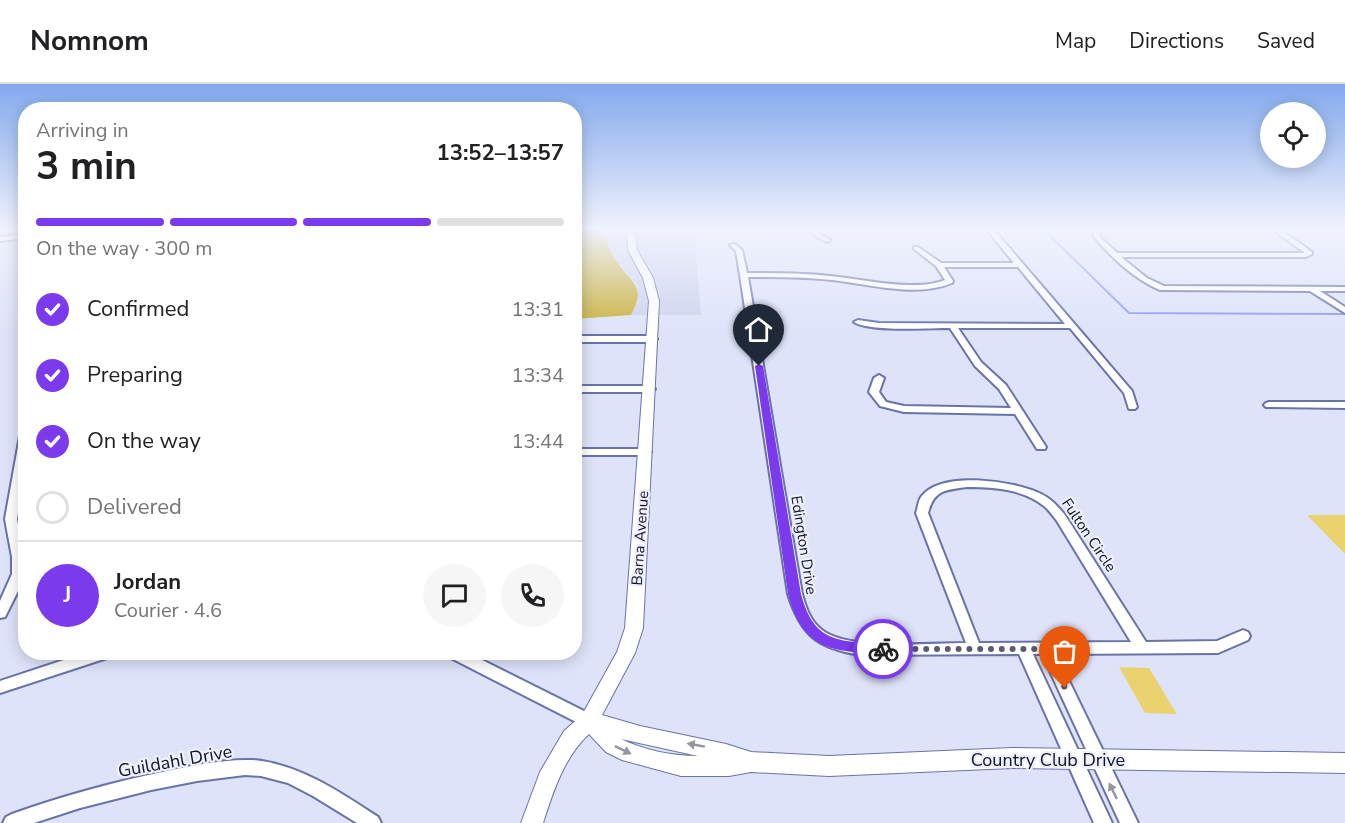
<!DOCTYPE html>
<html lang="en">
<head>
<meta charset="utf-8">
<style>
  :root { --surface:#fff; --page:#f6f6f6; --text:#202124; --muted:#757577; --line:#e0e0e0; --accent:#7c3aed }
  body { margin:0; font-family:"Nunito Sans",sans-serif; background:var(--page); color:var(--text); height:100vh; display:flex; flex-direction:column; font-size:22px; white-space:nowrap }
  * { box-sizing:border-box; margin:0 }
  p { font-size:20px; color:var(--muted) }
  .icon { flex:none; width:33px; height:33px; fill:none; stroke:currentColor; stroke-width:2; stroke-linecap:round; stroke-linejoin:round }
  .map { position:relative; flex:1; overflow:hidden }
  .drawer { position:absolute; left:18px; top:18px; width:564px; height:558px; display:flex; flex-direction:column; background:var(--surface); border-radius:24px; box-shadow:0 3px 15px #0003 }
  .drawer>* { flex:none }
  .tools { position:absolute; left:1260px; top:18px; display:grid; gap:12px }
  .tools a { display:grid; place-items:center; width:66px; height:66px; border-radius:50%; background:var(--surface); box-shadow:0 3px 15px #0003; font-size:30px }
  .pin { position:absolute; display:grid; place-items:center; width:51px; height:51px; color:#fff; margin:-62px -26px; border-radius:50% 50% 50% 0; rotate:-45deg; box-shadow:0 0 6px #0007 }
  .pin .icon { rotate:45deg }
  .courier { position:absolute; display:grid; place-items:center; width:60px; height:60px; margin:-30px; border:4px solid #7c3aed; border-radius:50%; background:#fff; color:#222; box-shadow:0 2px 8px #0007 }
  .summary em { font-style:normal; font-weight:700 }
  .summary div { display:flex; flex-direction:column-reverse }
  .summary { display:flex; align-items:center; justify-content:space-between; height:102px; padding:0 18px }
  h1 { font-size:39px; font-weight:700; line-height:45px }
  .bar { display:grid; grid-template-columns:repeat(4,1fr); gap:9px 6px; align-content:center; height:72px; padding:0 18px }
  .bar i { height:8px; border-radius:4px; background:var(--line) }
  .bar .active { background:var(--accent) }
  .bar p { grid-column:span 4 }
  .line { display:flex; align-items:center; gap:15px; padding:0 18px; border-top:2px solid var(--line) }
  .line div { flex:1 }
  .round { display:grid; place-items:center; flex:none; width:63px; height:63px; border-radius:32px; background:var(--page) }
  ol { padding:0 18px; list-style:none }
  li { display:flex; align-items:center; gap:18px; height:66px }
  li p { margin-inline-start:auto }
  li .icon { padding:6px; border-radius:50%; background:var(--accent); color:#fff; stroke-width:4 }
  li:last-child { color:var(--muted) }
  li i { width:33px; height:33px; border:3px solid var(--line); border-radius:50% }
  header { display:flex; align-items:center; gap:36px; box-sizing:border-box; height:84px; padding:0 30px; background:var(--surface); border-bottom:2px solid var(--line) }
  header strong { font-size:28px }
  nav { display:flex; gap:33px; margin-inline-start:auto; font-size:21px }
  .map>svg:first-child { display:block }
  .built { fill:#ced3ee }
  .green { fill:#ead36f }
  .forest { fill:#c9b03a }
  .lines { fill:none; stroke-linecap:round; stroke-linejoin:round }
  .stream { stroke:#8c98f4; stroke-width:2 }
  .minor-casing { stroke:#6a73a6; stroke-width:4 }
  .tertiary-casing { stroke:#6a73a6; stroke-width:2 }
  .minor { fill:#fff; fill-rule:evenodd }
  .tertiary { fill:#fff; fill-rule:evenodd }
  .oneway { fill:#94959e }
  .route { fill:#7c3aed }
  .done { stroke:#595c72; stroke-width:6; stroke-dasharray:0 10.8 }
  .labels { text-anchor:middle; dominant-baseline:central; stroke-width:4.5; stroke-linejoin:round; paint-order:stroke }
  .street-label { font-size:15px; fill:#111428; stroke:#eef0fc }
  .near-street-label { font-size:18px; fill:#111428; stroke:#eef0fc }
</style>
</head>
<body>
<header>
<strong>Nomnom</strong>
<nav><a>Map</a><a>Directions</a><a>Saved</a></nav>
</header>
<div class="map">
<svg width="1345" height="739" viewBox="0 0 1345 739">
  <rect width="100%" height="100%" fill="#dee3fa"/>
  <!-- built -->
  <path class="built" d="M597,146H628L626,157L629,168L645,196L650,218L649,231H631L638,218V202L614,174L603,149Z
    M634,146H694L701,231H657L635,167Z"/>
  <!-- green -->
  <path class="green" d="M1307,431H1345V470Z
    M1119,583L1149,584L1177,630L1145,629Z"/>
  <!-- forest -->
  <path class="forest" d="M575,146H597L603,149C607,157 610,167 615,175C630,199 648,201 631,231L575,235Z"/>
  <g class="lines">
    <!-- stream -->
    <path class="stream" d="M1044,146L1129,229L1345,230"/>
    <!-- minor casing -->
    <g class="minor-casing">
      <path id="minor" d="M812,146H818L820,150L830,156L827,158L815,152Z
        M987,146H994L1132,307L1137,323L1135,325H1129L1124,309L1070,244H958L981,278L1006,301L1046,363L1045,365H1037L1015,330L904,328L880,322L869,308L874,294L879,291L884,294L879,308L886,318L904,322L1011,324L999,305L975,282L950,244C928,244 870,248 854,238L858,236L879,239L1065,240L1018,183H944L953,197L952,199C915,214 870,200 832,196C804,193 776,193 748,193L802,510C806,524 810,537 822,546C848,567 931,559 966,559L916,429C918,424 918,416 922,412C942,386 1016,397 1041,410C1052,415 1058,423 1065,431L1146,558L1217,557L1243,546L1248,548L1250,552L1248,556L1218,569L1056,570L1138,739H1120L1042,570H1033L1112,739H1094L1019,570L860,571C818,564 801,552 788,510L740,191L736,167L730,161L735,160L742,166L747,189C775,189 803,189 830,192C862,195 916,208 945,196L936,182L914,165V163H918L941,179H1014ZM967,403C993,403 1023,405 1044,422C1049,426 1053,432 1057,437L1131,558L979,559L928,429C934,406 945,406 967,403Z
        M1100,146V153L1117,169H1305L1273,146H1281L1312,168V170L1306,173H1121L1147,194L1164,202L1345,203V207H1320L1345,223V229L1310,207L1160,206C1134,195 1112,174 1094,153V146Z
        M26,150V154L0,157V153Z
        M574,252H653L657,255L653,258H574Z
        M574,302H650L655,305L650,308H574Z
        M1269,318H1345V324L1266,323L1264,321L1266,319Z
        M26,343V381L17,435L24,473V490L19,505L5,533L0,534V517L12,490V473L5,435L21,346Z
        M574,365H646L651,368L646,371H574Z
        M88,568H115L113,572L0,609V597Z
        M445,568H466L594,632L597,637L594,642L589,644L584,642L447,572Z
        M253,676C299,680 340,708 378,733L381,739H357L313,712L288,699L261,692L245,691L197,697L151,706L80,724L34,739H3L6,733L12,730C62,712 114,698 167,687C195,681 224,675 253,676Z"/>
    </g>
    <!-- tertiary casing -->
    <g class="tertiary-casing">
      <path id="tertiary" d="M627,146H635L637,166L653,194L659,217L643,544L635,569L602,631L640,642L726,660L751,668L829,672L1012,664L1345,669V689L1012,684L829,692L751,688L729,692H681L622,676L606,668L589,650C564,673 553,708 543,739H521L540,688L564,647L582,631L617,568L625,544L649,217L643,194L628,166ZM621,655L698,672C672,672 644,666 621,655Z"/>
    </g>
    <!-- minor -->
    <use href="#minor" class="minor"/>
    <!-- tertiary -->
    <use href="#tertiary" class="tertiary"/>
  </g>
  <!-- one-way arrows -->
  <defs><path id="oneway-solid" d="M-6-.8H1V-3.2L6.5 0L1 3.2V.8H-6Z" transform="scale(1.5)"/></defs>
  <g class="oneway">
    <use href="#oneway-solid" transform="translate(696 661) rotate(-170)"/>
    <use href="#oneway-solid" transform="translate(623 666) rotate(26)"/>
    <use href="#oneway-solid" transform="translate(1113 707) rotate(-116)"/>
  </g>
  <!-- sky -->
  <linearGradient id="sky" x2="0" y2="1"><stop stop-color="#83a9ed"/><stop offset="0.58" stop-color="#f0f2fd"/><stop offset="1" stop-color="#f0f2fd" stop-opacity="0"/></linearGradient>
  <rect width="1345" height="250" fill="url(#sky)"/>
  <!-- route -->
  <path class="route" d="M759,280L763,282L801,510C814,559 838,557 883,560L887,561L889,565L887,569L883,570C831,567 803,567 788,510L755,282Z"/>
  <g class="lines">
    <!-- done -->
    <path class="done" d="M883,565H1047L1065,604"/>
  </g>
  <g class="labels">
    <!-- street labels -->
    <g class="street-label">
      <text transform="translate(1089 451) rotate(56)">Fulton Circle</text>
      <text transform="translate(640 454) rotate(-86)">Barna Avenue</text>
      <text transform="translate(804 461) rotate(81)">Edington Drive</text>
    </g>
    <!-- near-street labels -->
    <g class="near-street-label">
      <text x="1048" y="676">Country Club Drive</text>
      <text transform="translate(175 677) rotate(-10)">Guildahl Drive</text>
    </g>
  </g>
</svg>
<div class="tools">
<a><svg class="icon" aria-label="locate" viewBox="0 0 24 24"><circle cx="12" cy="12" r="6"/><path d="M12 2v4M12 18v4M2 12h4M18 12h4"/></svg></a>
</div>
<div class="pin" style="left:1065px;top:604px;background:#ea580c"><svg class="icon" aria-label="bag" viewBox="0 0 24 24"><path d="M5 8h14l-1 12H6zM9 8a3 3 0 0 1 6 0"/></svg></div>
<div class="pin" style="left:759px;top:282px;background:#1f2937"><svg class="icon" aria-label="home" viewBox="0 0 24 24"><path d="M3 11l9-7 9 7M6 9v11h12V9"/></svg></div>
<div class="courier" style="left:883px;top:565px"><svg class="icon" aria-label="bike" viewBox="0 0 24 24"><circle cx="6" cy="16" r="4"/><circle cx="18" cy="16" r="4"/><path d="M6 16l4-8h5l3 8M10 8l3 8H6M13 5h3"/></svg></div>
<section class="drawer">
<div class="summary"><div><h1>3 min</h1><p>Arriving in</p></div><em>13:52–13:57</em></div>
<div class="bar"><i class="active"></i><i class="active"></i><i class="active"></i><i></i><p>On the way · 300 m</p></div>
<ol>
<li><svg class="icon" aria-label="check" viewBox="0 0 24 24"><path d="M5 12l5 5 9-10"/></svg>Confirmed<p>13:31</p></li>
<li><svg class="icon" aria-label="check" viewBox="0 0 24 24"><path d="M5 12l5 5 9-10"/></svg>Preparing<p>13:34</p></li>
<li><svg class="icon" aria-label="check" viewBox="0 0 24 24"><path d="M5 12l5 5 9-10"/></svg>On the way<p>13:44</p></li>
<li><i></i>Delivered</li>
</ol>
<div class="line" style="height:108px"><b class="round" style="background:var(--accent);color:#fff">J</b><div><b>Jordan</b><p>Courier · 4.6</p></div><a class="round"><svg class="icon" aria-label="chat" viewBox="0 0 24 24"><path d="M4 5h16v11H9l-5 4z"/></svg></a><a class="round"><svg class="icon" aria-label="phone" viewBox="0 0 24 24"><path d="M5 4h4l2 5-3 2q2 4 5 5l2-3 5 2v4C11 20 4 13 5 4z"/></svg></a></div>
</section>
</div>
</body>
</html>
